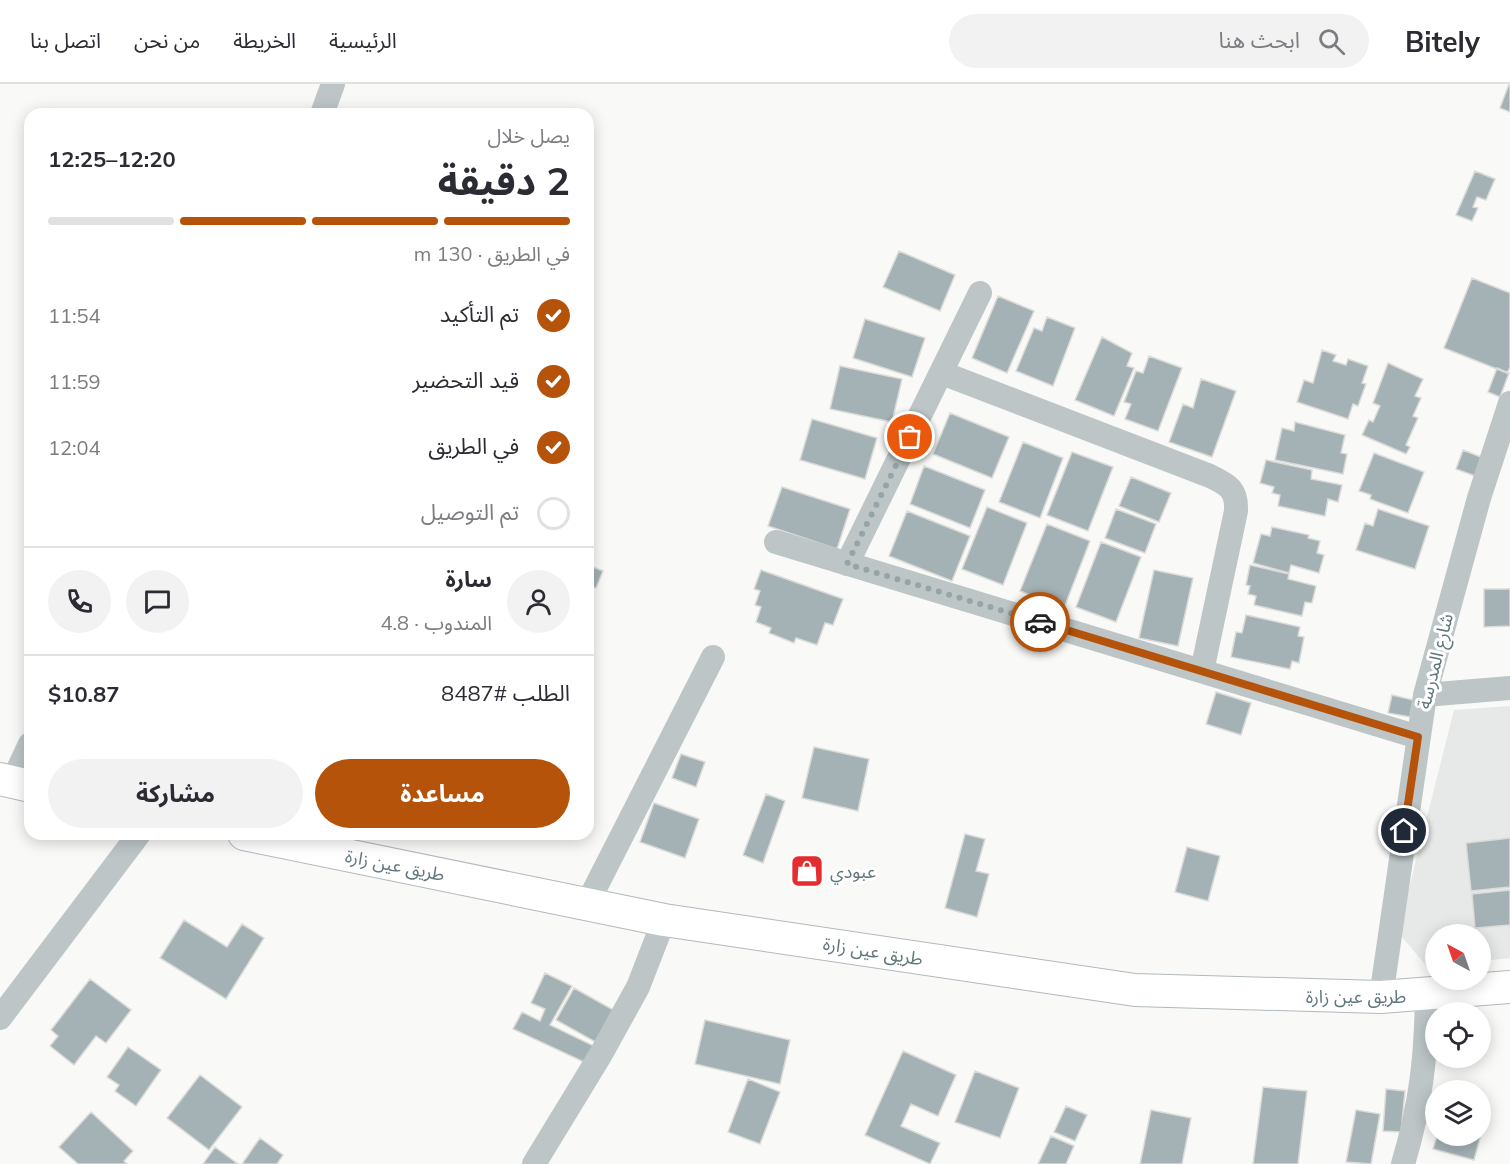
<!DOCTYPE html>
<html lang="ar">
<head>
<meta charset="utf-8">
<style>
  :root { --surface:#fff; --page:#f2f2f3; --text:#2b2b33; --muted:#7c7c81; --line:#e1e1e2; --accent:#b45309 }
  body { margin:0; font-family:Mulish,"Noto Sans Arabic",sans-serif; background:var(--page); color:var(--text); direction:rtl; height:100vh; display:flex; flex-direction:column; font-size:22px; white-space:nowrap }
  * { box-sizing:border-box; margin:0 }
  p { font-size:20px; color:var(--muted) }
  .icon { flex:none; width:33px; height:33px; fill:none; stroke:currentColor; stroke-width:2; stroke-linecap:round; stroke-linejoin:round }
  .map { position:relative; flex:1; overflow:hidden; direction:ltr }
  .side { position:absolute; left:24px; top:24px; width:570px; height:732px; display:flex; flex-direction:column; background:var(--surface); border-radius:18px; box-shadow:0 3px 15px #0003; direction:rtl }
  .side>* { flex:none }
  .needle { width:39px; rotate:320deg }
  .controls { position:absolute; left:1425px; top:840px; display:grid; gap:12px }
  .controls a { display:grid; place-items:center; width:66px; height:66px; border-radius:50%; background:var(--surface); box-shadow:0 3px 15px #0003; font-size:30px }
  .pin { position:absolute; display:grid; place-items:center; width:51px; height:51px; color:#fff; margin:-26px; border:3px solid #fff; border-radius:50%; box-shadow:0 2px 6px #0007 }
  .courier { position:absolute; display:grid; place-items:center; width:60px; height:60px; margin:-30px; border:4px solid #b45309; border-radius:50%; background:#fff; color:#222; box-shadow:0 2px 8px #0007 }
  .head em { font-style:normal; font-weight:700 }
  .head div { display:flex; flex-direction:column-reverse }
  .head { display:flex; align-items:center; justify-content:space-between; height:102px; padding:0 24px }
  h1 { font-size:39px; font-weight:700; line-height:45px }
  .bar { display:grid; grid-template-columns:repeat(4,1fr); gap:9px 6px; align-content:center; height:72px; padding:0 24px }
  .bar i { height:8px; border-radius:4px; background:var(--line) }
  .bar .on { background:var(--accent) }
  .bar p { grid-column:span 4 }
  .line { display:flex; align-items:center; gap:15px; padding:0 24px; border-top:2px solid var(--line) }
  .line div { flex:1 }
  .round { display:grid; place-items:center; flex:none; width:63px; height:63px; border-radius:32px; background:var(--page) }
  ol { padding:0 24px; list-style:none }
  li { display:flex; align-items:center; gap:18px; height:66px }
  li p { margin-inline-start:auto }
  li .icon { padding:6px; border-radius:50%; background:var(--accent); color:#fff; stroke-width:4 }
  li:last-child { color:var(--muted) }
  li i { width:33px; height:33px; border:3px solid var(--line); border-radius:50% }
  .cta { display:flex; gap:12px; margin-top:auto; padding:12px 24px }
  .cta a { flex:1; height:69px; border-radius:36px; background:var(--accent); color:#fff; font-size:24px; font-weight:700; line-height:69px; text-align:center }
  .cta a+a { background:var(--page); color:var(--text) }
  header { display:flex; align-items:center; gap:36px; box-sizing:border-box; height:84px; padding:0 30px; background:var(--surface); border-bottom:2px solid var(--line) }
  header strong { font-size:28px }
  nav { display:flex; gap:33px; margin-inline-start:auto; font-size:21px }
  .search { width:420px; height:54px; background:var(--page); display:flex; align-items:center; gap:15px; box-sizing:border-box; padding:0 21px; border-radius:33px; color:var(--muted); font-size:22px }
  .map>svg:first-child { display:block }
  .built { fill:#e7e9e8 }
  .building { fill:#a4b2b5; stroke:#dbdbd9; stroke-width:1.5 }
  .lines { fill:none; stroke-linecap:round; stroke-linejoin:round }
  .major-casing { stroke:#b1b9bc; stroke-width:34 }
  .minor { stroke:#bdc5c7; stroke-width:24 }
  .major { stroke:#fff; stroke-width:32 }
  .done { stroke:#95a4a7; stroke-width:6; stroke-dasharray:0 10.8 }
  .route { stroke:#b45309; stroke-width:8 }
  .labels { text-anchor:middle; dominant-baseline:central; stroke-width:6; stroke-linejoin:round; paint-order:stroke }
  .street-label { font-size:18px; fill:#5f767c; stroke:#fff }
  .poi-label { font-size:18px; fill:#5f767c; stroke:#fff; text-anchor:start }
</style>
</head>
<body>
<header>
<strong>Bitely</strong>
<div class="search"><svg class="icon" aria-label="search" viewBox="0 0 24 24"><circle cx="10" cy="10" r="6"/><path d="M15 15l6 6"/></svg>ابحث هنا</div>
<nav><a>الرئيسية</a><a>الخريطة</a><a>من نحن</a><a>اتصل بنا</a></nav>
</header>
<div class="map">
<svg width="1510" height="1080" viewBox="0 0 1510 1080">
  <rect width="100%" height="100%" fill="#f9f9f7"/>
  <!-- built -->
  <path class="built" d="M1510,622V874L1481,877L1480,850H1436L1435,883L1428,884L1398,848L1454,626Z"/>
  <!-- building -->
  <path class="building" d="M1509,0H1510V28L1500,24Z
    M1475,87L1495,95L1486,116L1477,113L1473,123L1478,124L1472,137L1456,131Z
    M899,167L955,191L940,227L883,203Z
    M1472,194L1510,209V283L1507,289L1444,264Z
    M998,212L1034,227L1007,289L972,274Z
    M1047,233L1075,244L1053,302L1016,287L1034,244L1042,247Z
    M865,235L925,254L912,293L853,274Z
    M1102,253L1132,269L1127,282L1134,284L1114,332L1075,316Z
    M1322,266L1336,271L1333,277L1346,281L1348,275L1368,282L1362,299L1366,300L1358,322L1353,320L1348,335L1297,318L1304,296L1313,299Z
    M1149,272L1182,284L1158,347L1125,335L1131,320L1124,318L1136,287L1143,289Z
    M1388,279L1423,295L1415,312L1421,314L1413,332L1418,334L1406,361L1410,363L1406,370L1362,351L1369,336L1373,338L1380,322L1373,319Z
    M840,282L902,295L892,338L830,325Z
    M1497,284L1509,289L1500,313L1488,308Z
    M1201,295L1236,307L1212,373L1169,358L1183,320L1193,324Z
    M950,329L1009,353L992,394L933,370Z
    M812,335L877,354L865,395L800,376Z
    M1295,338L1345,351L1341,369L1347,370L1343,390L1275,376L1282,344L1294,347Z
    M1023,358L1063,374L1040,434L999,418Z
    M1463,366L1486,375L1478,393L1456,385Z
    M1072,368L1113,383L1088,447L1047,431Z
    M1374,369L1424,388L1408,429L1370,415L1371,411L1359,407Z
    M1266,376L1312,386L1311,395L1342,401L1338,418L1328,415L1325,432L1278,422L1280,411L1272,409L1274,403L1260,399Z
    M924,382L985,406L970,444L910,420Z
    M1131,393L1171,409L1159,438L1119,422Z
    M782,403L850,425L837,465L768,442Z
    M987,423L1027,439L1003,501L962,485Z
    M1116,425L1156,440L1145,469L1105,454Z
    M1378,425L1429,442L1415,485L1356,466L1365,439L1373,442Z
    M907,427L970,452L952,497L889,472Z
    M1047,440L1090,457L1064,524L1020,507Z
    M1272,443L1309,451L1308,454L1320,457L1317,469L1324,471L1319,489L1291,481L1289,489L1253,479L1261,450L1270,452Z
    M1101,458L1141,473L1116,538L1076,523Z
    M588,481L603,487L596,504L588,501Z
    M1250,481L1289,490L1288,495L1316,502L1312,519L1305,518L1302,532L1254,521L1256,512L1248,510L1250,502L1246,501Z
    M761,486L843,515L833,541L825,539L817,561L796,554L794,559L769,549L771,544L756,538L761,523L755,521L760,507L754,505Z
    M1154,486L1193,494L1178,562L1139,554Z
    M1484,505H1510V542L1484,543Z
    M1246,531L1300,543L1298,552L1304,553L1299,579L1292,577L1290,585L1231,573L1236,548L1242,549Z
    M1216,608L1251,619L1241,651L1206,640Z
    M1392,611L1413,616L1410,633L1388,629Z
    M814,663L869,675L858,727L802,714Z
    M681,670L705,678L696,703L672,694Z
    M766,710L785,717L763,779L743,771Z
    M654,719L699,735L685,774L640,758Z
    M965,750L985,755L976,787L989,790L977,833L945,824Z
    M1510,754V803L1471,807L1466,759Z
    M1187,763L1220,772L1208,817L1175,808Z
    M1510,806V841L1475,844L1472,810Z
    M184,836L227,863L242,840L264,854L226,915L160,874Z
    M545,889L572,902L550,941L594,962L586,979L513,945L522,928L540,937L545,925L531,919Z
    M90,895L131,926L106,959L96,952L74,981L50,962L58,952L51,946Z
    M574,904L617,928L599,960L556,936Z
    M705,936L790,956L780,1000L695,980Z
    M128,963L161,986L136,1022L115,1007L119,1001L107,993Z
    M903,967L956,991L938,1032L911,1020L901,1042L940,1059L930,1080L865,1051Z
    M975,987L1019,1004L1000,1054L955,1038Z
    M200,991L242,1023L209,1066L167,1034Z
    M748,995L780,1008L760,1060L728,1048Z
    M1263,1003L1307,1007L1298,1080H1253Z
    M1386,1005L1405,1007L1401,1048L1383,1047Z
    M1066,1022L1087,1031L1075,1057L1054,1048Z
    M1151,1026L1191,1034L1182,1080H1140Z
    M1356,1026L1380,1030L1371,1080L1346,1078Z
    M91,1028L133,1067L124,1077L127,1080H78L59,1063Z
    M1480,1047H1482L1474,1076L1433,1065L1437,1052H1480Z
    M1051,1052L1074,1062L1066,1080H1038Z
    M260,1054L283,1071L277,1080H242Z
    M215,1063L238,1080H203Z"/>
  <g class="lines">
    <!-- major casing -->
    <g class="major-casing">
      <path id="major" d="M0,695L30,702
        M244,750L664,836L1135,906L1381,913L1510,903"/>
    </g>
    <!-- minor -->
    <path class="minor" d="M322,30L333,0
      M942,289L1210,392C1229,401 1237,406 1236,427L1202,587
      M776,458L1418,653
      M847,480L980,209
      M1425,611L1510,604
      M12,698L30,660
      M587,820L713,573
      M1381,913L1425,611L1479,414L1510,319
      M0,934L139,750
      M534,1080L601,970L638,903L664,836
      M1403,1080C1421,1020 1426,974 1427,911"/>
    <!-- major -->
    <use href="#major" class="major"/>
  </g>
  <g class="lines">
    <!-- done -->
    <path class="done" d="M910,353L847,480L1040,538"/>
    <!-- route -->
    <path class="route" d="M1040,538L1418,653L1404,747"/>
  </g>
  <!-- icons -->
  <defs>
    <g id="shop-square" transform="scale(1.725)"><rect x="-9" y="-9" width="18" height="18" rx="4" fill="#e32d2f" stroke="#fff"/><path d="M-5-2.5h2.3a2.7 3.5 0 0 1 5.4 0H5L5.5 6h-11ZM-1.5-2.5h3a1.5 2.3 0 0 0-3 0Z" fill="#fff"/></g>
  </defs>
  <g fill-rule="evenodd">
    <use href="#shop-square" x="807" y="787"/>
  </g>
  <g class="labels">
    <!-- street labels -->
    <g class="street-label">
      <text transform="translate(1435 577) rotate(-76)">شارع المدرسة</text>
      <text transform="translate(395 781) rotate(11)">طريق عين زارة</text>
      <text transform="translate(873 867) rotate(9)">طريق عين زارة</text>
      <text x="1356" y="912">طريق عين زارة</text>
    </g>
    <!-- poi labels -->
    <g class="poi-label">
      <text x="830" y="787">عبودي</text>
    </g>
  </g>
</svg>
<div class="controls">
<a><svg class="needle" viewBox="-14 -14 28 28"><path d="M0-13l5 13h-10z" fill="#e53935"/><path d="M0 13l5-13h-10z" fill="#7c7c81"/></svg></a>
<a><svg class="icon" aria-label="locate" viewBox="0 0 24 24"><circle cx="12" cy="12" r="6"/><path d="M12 2v4M12 18v4M2 12h4M18 12h4"/></svg></a>
<a><svg class="icon" aria-label="layers" viewBox="0 0 24 24"><path d="M12 4l9 5-9 5-9-5zM3 14l9 5 9-5"/></svg></a>
</div>
<div class="pin" style="left:910px;top:353px;background:#ea580c"><svg class="icon" aria-label="bag" viewBox="0 0 24 24"><path d="M5 8h14l-1 12H6zM9 8a3 3 0 0 1 6 0"/></svg></div>
<div class="pin" style="left:1404px;top:747px;background:#1f2937"><svg class="icon" aria-label="home" viewBox="0 0 24 24"><path d="M3 11l9-7 9 7M6 9v11h12V9"/></svg></div>
<div class="courier" style="left:1040px;top:538px"><svg class="icon" aria-label="car" viewBox="0 0 24 24"><path d="M5 17H2v-5l4-1 3-4h7l3 4 3 1v5h-3M9 17h6M6 11h13"/><circle cx="7" cy="17" r="2"/><circle cx="17" cy="17" r="2"/></svg></div>
<section class="side">
<div class="head"><div><h1>2 دقيقة</h1><p>يصل خلال</p></div><em>12:20–12:25</em></div>
<div class="bar"><i class="on"></i><i class="on"></i><i class="on"></i><i></i><p>في الطريق · 130 m</p></div>
<ol>
<li><svg class="icon" aria-label="check" viewBox="0 0 24 24"><path d="M5 12l5 5 9-10"/></svg>تم التأكيد<p>11:54</p></li>
<li><svg class="icon" aria-label="check" viewBox="0 0 24 24"><path d="M5 12l5 5 9-10"/></svg>قيد التحضير<p>11:59</p></li>
<li><svg class="icon" aria-label="check" viewBox="0 0 24 24"><path d="M5 12l5 5 9-10"/></svg>في الطريق<p>12:04</p></li>
<li><i></i>تم التوصيل</li>
</ol>
<div class="line" style="height:108px"><a class="round"><svg class="icon" aria-label="person" viewBox="0 0 24 24"><circle cx="12" cy="8" r="4"/><path d="M4 21q1-7 8-7t8 7"/></svg></a><div><b>سارة</b><p>المندوب · 4.8</p></div><a class="round"><svg class="icon" aria-label="chat" viewBox="0 0 24 24"><path d="M4 5h16v11H9l-5 4z"/></svg></a><a class="round"><svg class="icon" aria-label="phone" viewBox="0 0 24 24"><path d="M5 4h4l2 5-3 2q2 4 5 5l2-3 5 2v4C11 20 4 13 5 4z"/></svg></a></div>
<div class="line" style="height:78px"><div>الطلب #8487</div><b>$10.87</b></div>
<div class="cta"><a>مساعدة</a><a>مشاركة</a></div>
</section>
</div>
</body>
</html>
